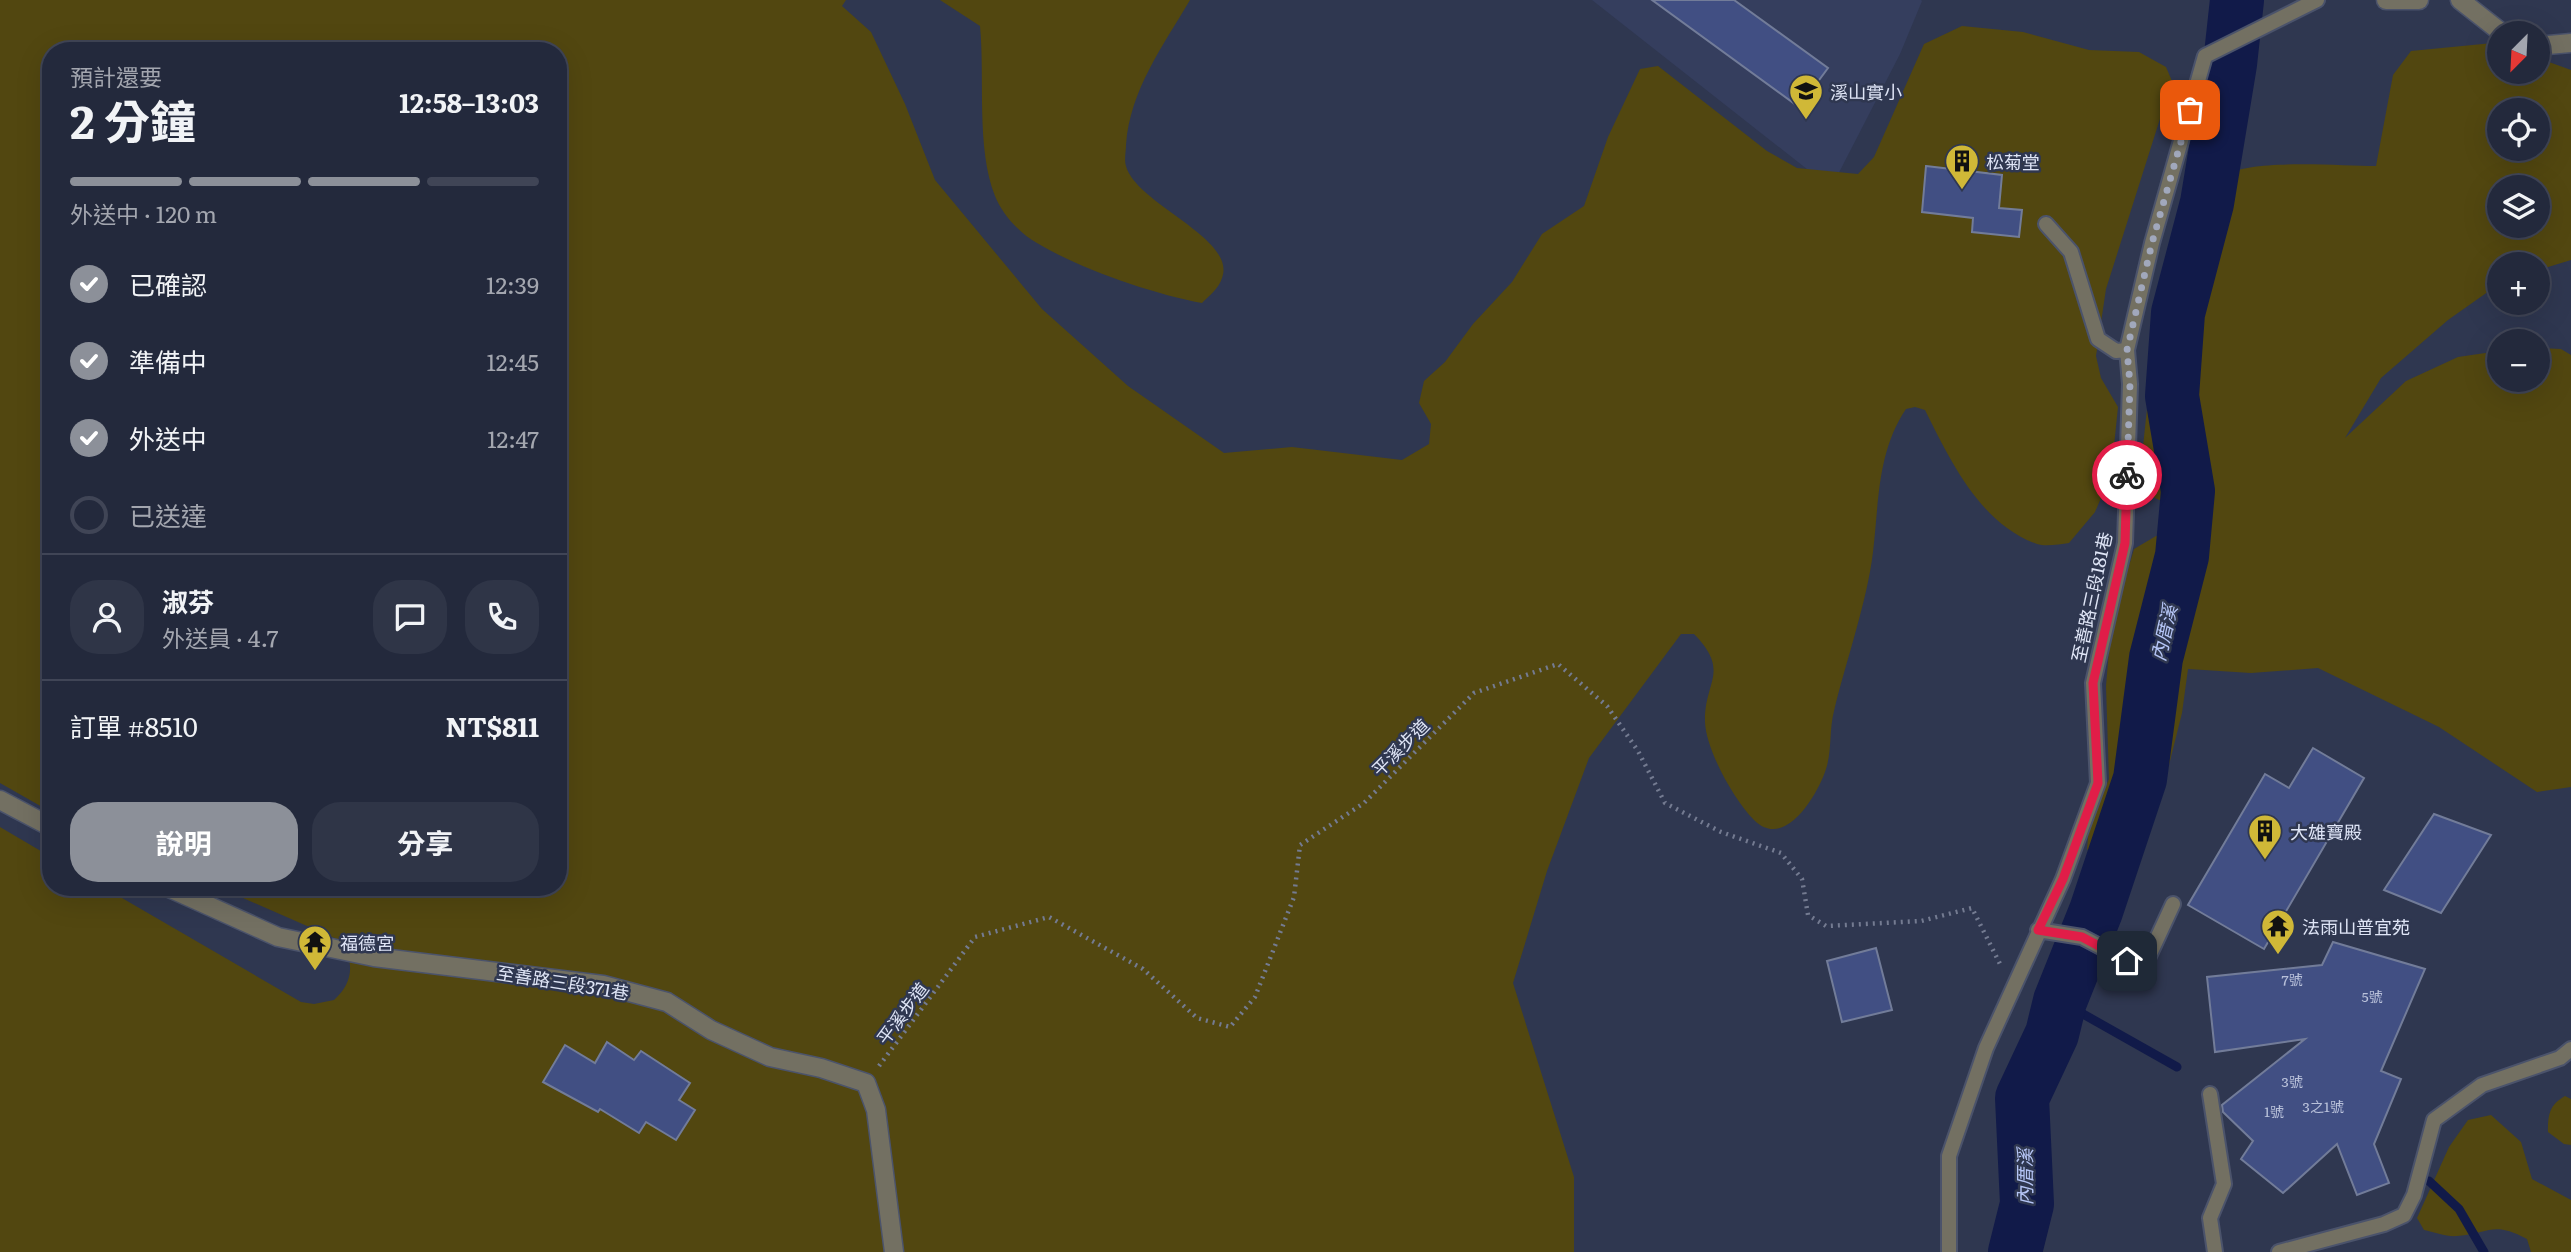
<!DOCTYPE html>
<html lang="zh-TW">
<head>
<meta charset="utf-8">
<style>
  :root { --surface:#23293c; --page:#2f3547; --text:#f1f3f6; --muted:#a3a6af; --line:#404556; --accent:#8c9099 }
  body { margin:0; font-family:Literata,"Noto Sans TC",serif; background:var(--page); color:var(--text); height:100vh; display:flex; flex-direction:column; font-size:26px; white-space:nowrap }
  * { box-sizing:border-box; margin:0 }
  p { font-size:23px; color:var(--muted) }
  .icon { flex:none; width:38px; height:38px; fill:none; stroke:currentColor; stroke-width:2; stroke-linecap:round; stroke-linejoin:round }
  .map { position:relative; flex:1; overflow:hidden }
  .details { position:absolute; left:42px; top:42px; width:525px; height:854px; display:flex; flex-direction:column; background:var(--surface); border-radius:28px; box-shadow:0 7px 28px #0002,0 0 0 2px var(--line) }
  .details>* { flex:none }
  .needle { width:46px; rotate:204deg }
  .buttons { position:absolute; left:2487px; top:21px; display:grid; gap:14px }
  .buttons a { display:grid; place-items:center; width:63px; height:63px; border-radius:50%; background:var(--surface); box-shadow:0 7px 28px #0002,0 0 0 2px var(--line); font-size:35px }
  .pin { position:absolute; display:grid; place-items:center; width:60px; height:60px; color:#fff; margin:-30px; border-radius:14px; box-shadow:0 4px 10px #0006 }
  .courier { position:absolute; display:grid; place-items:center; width:70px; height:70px; margin:-35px; border:5px solid #e11d48; border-radius:50%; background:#fff; color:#222; box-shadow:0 2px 9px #0007 }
  .headline em { font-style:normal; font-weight:700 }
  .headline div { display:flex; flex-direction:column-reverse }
  .headline { display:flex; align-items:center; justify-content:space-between; height:119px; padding:0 28px }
  h1 { font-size:46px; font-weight:700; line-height:52px }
  .bar { display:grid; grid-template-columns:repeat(4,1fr); gap:10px 7px; align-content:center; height:84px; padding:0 28px }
  .bar i { height:9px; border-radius:5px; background:var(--line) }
  .bar .active { background:var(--accent) }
  .bar p { grid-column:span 4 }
  .line { display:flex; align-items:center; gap:18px; padding:0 28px; border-top:2px solid var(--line) }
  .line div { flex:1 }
  .round { display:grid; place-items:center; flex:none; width:74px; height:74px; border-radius:28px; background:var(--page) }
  ol { padding:0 28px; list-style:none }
  li { display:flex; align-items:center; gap:21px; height:77px }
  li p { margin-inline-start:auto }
  li .icon { padding:7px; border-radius:50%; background:var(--accent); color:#fff; stroke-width:4 }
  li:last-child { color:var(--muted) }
  li i { width:38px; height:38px; border:4px solid var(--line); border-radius:50% }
  .action { display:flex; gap:14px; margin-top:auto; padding:14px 28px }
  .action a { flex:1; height:80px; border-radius:28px; background:var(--accent); color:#fff; font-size:28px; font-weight:700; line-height:80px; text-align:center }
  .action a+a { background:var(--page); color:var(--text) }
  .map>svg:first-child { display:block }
  .built { fill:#353e5e }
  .green { fill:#524710; fill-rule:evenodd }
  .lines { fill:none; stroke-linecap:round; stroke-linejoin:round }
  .stream { stroke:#111a49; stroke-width:9 }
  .river { stroke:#111a49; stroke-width:54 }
  .building { fill:#414f83; stroke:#727c99; stroke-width:2 }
  .service-casing { stroke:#4b536b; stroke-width:18 }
  .minor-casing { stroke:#4b536b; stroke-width:21 }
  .tertiary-casing { stroke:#4b536b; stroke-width:21 }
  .path { stroke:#747b91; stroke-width:4.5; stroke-dasharray:2 5; stroke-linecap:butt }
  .service { stroke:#737062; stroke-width:14 }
  .minor { stroke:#737062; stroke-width:18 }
  .tertiary { stroke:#737062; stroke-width:18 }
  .done { stroke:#a1a8bc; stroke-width:7; stroke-dasharray:0 12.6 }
  .route { stroke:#e11d48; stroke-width:9 }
  .labels { text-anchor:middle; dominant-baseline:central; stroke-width:5; stroke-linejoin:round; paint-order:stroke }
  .number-label { font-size:14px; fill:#b8c0d9 }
  .poi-label { font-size:18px; fill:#dfe5f6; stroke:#2f3750; text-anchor:start }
  .street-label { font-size:18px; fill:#dfe5f6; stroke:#2f3750 }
  .water-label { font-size:19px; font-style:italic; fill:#b5c5f6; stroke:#2f3750 }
</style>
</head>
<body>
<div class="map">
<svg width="2571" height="1252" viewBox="0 0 2571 1252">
  <rect width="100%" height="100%" fill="#2f3750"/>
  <!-- built -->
  <path class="built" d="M1592,0H1921L1922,1L1900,54L1831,188Z"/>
  <!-- green -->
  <path class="green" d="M0,0H846L842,6L871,32L905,104L935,180L1042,309L1128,386L1224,453L1292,447L1402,460L1429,444L1431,424L1419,403L1424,381L1445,362L1473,324L1512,282L1542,234L1584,206L1608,137L1640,69L1658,66L1767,151L1797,168L1858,174L1874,157L1924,44L1962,26L2023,32L2089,50L2139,52L2166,67L2172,81L2106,289L2096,356L2101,378L2118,407L2111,475L2095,512L2069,543C2060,544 2046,547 2037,544C1980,524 1950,460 1925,410L1915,407L1906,409C1877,452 1879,502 1873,552C1867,602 1846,661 1834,711C1829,730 1832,751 1826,769C1818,794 1785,851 1754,820C1734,800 1706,750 1705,722C1704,681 1731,672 1694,634H1681L1589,758L1547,871L1513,983L1574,1177V1252H0V827L51,857V887H103L301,1002L314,1004L334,1000C354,982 355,960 339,940L218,887H558V51H51V812L0,783Z
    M940,0H1190C1163,46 1130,90 1126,145C1126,151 1124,160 1126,166C1136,204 1237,238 1222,278C1219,288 1209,296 1202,303C1153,294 1080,269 1037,243C1020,234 1002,214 995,196C976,148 985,78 980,26Z
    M2493,43L2499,45V72H2538V58L2571,70V260L2538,270V264H2499V284L2448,320L2381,378L2345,438L2406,381L2458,357L2499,351V380H2538V348L2561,349L2571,355V787L2537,792L2439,727L2318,668L2251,673L2188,669L2182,713L2168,769L2116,877L2100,869L2087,849L2089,828L2109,779L2106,686L2111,627L2134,549L2156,536H2197L2208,525L2211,511L2166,503L2144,493L2141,467C2149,398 2161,214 2223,176C2252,158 2339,166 2376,166L2393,75L2411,51ZM2499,110H2538V149H2499ZM2499,187H2538V226H2499Z
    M2565,1096L2571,1099V1145L2564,1144L2548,1132C2548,1115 2549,1105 2565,1096Z
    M2491,1115L2521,1142L2532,1179L2571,1200V1252H2531L2527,1239C2493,1221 2491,1233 2457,1236C2447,1237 2434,1232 2424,1230L2417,1218L2449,1147L2468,1120Z"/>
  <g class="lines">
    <!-- stream -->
    <path class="stream" d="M2060,1001L2177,1067
      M2429,1181L2459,1209L2484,1252"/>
    <!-- river -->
    <path class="river" d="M2015,1252L2027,1204L2022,1098L2052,1034L2060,1001L2096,911L2140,779L2156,658L2182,556L2188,491L2172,396L2178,313L2207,203L2230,64L2237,0"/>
  </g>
  <!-- building -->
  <path class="building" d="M1652,0H1734L1828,68L1799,107Z
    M1926,166L2002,175L1999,208L2022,210L2019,237L1972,232L1973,218L1922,212Z
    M2313,748L2364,778L2264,949L2188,905L2265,774L2289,788Z
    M2434,814L2491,835L2441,913L2384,890Z
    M2333,942L2425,969L2381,1071L2401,1079L2374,1144L2389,1183L2357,1195L2337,1144L2283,1193L2241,1159L2253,1141L2223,1112L2222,1105L2305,1039L2215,1052L2207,977L2322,965Z
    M1876,948L1892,1010L1842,1022L1827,961Z
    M607,1042L634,1060L641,1051L690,1083L679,1100L695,1110L676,1140L646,1122L639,1133L600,1109L598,1112L543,1082L565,1045L595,1063Z"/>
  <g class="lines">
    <!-- service casing -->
    <g class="service-casing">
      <path id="service" d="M2046,224L2071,252L2098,339L2116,351L2127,350
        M2038,930L2082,937L2143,969L2173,904
        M2210,1094L2224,1184L2210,1218L2215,1252
        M1949,1252V1156L1986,1048L2063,879L2098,783L2093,683L2125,543L2130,384L2127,350L2152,243L2205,56L2317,0
        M2279,1252L2384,1224L2404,1215L2414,1195L2434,1120L2482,1085L2560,1058L2571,1049"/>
    </g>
    <!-- minor casing -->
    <g class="minor-casing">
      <path id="minor" d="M2460,0L2502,33
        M2538,46L2571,43
        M0,800L51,827
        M167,887L278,937L374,957L603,985L667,1002L711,1030L770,1057L821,1068L866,1083L876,1110L894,1252"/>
    </g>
    <!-- tertiary casing -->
    <g class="tertiary-casing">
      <path id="tertiary" d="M2386,0H2419"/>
    </g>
    <!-- path -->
    <path class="path" d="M879,1066L975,937L1049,917L1143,969L1197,1018L1230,1027L1255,997L1294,897L1300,845L1364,803L1474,693L1558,664L1607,706L1638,751L1665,803L1721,832L1781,853L1802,879L1808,915L1826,926L1921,921L1972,908L2000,964"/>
    <!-- service -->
    <use href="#service" class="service"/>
    <!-- minor -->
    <use href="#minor" class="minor"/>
    <!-- tertiary -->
    <use href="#tertiary" class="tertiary"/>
  </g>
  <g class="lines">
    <!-- done -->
    <path class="done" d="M2127,475L2130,384L2127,350L2152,243L2190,110"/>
    <!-- route -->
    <path class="route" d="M2127,961L2082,937L2038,930L2063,879L2098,783L2093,683L2125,543L2127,475"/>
  </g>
  <!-- icons -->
  <defs>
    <g id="school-pin" transform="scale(1.75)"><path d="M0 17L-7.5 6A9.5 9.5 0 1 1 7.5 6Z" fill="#d0b837" stroke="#2f3750"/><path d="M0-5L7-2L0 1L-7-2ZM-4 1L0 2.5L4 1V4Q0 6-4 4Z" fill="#111"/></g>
    <g id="building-pin" transform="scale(1.75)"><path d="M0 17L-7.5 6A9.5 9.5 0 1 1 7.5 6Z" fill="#d0b837" stroke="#2f3750"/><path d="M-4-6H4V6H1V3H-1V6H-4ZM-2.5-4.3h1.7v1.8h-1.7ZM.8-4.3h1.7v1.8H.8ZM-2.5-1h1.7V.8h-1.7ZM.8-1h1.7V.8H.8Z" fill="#111"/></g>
    <g id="temple-pin" transform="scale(1.75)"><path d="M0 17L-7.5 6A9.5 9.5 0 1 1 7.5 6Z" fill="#d0b837" stroke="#2f3750"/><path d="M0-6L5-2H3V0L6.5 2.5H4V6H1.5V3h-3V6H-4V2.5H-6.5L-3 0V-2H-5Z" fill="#111"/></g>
  </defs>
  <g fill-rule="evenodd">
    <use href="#school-pin" x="1806" y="91"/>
    <use href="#building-pin" x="1962" y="161"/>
    <use href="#building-pin" x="2265" y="831"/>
    <use href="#temple-pin" x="2278" y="926"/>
    <use href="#temple-pin" x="315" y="942"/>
  </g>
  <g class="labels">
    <!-- number labels -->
    <g class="number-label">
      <text x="2292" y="979">7號</text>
      <text x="2372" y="996">5號</text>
      <text x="2292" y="1081">3號</text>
      <text x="2323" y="1106">3之1號</text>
      <text x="2274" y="1111">1號</text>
    </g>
    <!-- poi labels -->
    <g class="poi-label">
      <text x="1830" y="91">溪山實小</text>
      <text x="1986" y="161">松菊堂</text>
      <text x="2290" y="831">大雄寶殿</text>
      <text x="2302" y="926">法雨山普宜苑</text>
      <text x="340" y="942">福德宮</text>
    </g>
    <!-- street labels -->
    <g class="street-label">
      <text transform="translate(2091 597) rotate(-78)">至善路三段181巷</text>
      <text transform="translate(1400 747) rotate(-45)">平溪步道</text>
      <text transform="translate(563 982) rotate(9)">至善路三段371巷</text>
      <text transform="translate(902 1013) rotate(-53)">平溪步道</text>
    </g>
    <!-- water labels -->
    <g class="water-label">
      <text transform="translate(2163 633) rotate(-77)">內厝溪</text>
      <text transform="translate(2024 1177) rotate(-90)">內厝溪</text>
    </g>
  </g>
</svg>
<div class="buttons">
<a><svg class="needle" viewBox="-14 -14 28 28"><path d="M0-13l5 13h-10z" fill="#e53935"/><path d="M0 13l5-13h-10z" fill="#a3a6af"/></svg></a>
<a><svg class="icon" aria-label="locate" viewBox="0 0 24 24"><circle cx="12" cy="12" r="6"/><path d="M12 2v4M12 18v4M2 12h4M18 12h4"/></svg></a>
<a><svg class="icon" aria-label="layers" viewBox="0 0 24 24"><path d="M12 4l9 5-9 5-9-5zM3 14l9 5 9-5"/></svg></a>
<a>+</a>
<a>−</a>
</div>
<div class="pin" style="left:2190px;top:110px;background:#ea580c"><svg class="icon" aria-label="bag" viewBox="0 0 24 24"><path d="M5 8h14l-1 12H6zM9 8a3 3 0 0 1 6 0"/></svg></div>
<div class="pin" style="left:2127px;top:961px;background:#1f2937"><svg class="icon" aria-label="home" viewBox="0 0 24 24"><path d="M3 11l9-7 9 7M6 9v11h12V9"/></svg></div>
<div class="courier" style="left:2127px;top:475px"><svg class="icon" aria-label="bike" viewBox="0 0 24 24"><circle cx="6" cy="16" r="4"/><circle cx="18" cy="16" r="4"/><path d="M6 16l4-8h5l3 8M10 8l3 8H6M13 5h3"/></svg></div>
<section class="details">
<div class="headline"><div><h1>2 分鐘</h1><p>預計還要</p></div><em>12:58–13:03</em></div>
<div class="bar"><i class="active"></i><i class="active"></i><i class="active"></i><i></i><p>外送中 · 120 m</p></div>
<ol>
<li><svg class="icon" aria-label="check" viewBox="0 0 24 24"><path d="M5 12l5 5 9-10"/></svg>已確認<p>12:39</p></li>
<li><svg class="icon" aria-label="check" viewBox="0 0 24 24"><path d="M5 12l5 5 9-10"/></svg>準備中<p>12:45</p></li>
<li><svg class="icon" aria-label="check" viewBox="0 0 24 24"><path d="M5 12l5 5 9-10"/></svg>外送中<p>12:47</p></li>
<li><i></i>已送達</li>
</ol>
<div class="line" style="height:126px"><a class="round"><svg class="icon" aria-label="person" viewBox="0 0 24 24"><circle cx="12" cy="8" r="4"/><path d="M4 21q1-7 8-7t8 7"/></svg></a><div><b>淑芬</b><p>外送員 · 4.7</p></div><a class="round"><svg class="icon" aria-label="chat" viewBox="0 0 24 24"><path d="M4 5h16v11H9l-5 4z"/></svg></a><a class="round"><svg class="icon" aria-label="phone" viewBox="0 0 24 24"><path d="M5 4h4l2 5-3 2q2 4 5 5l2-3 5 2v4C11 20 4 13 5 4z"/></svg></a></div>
<div class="line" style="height:91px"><div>訂單 #8510</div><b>NT$811</b></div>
<div class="action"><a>說明</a><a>分享</a></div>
</section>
</div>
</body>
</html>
